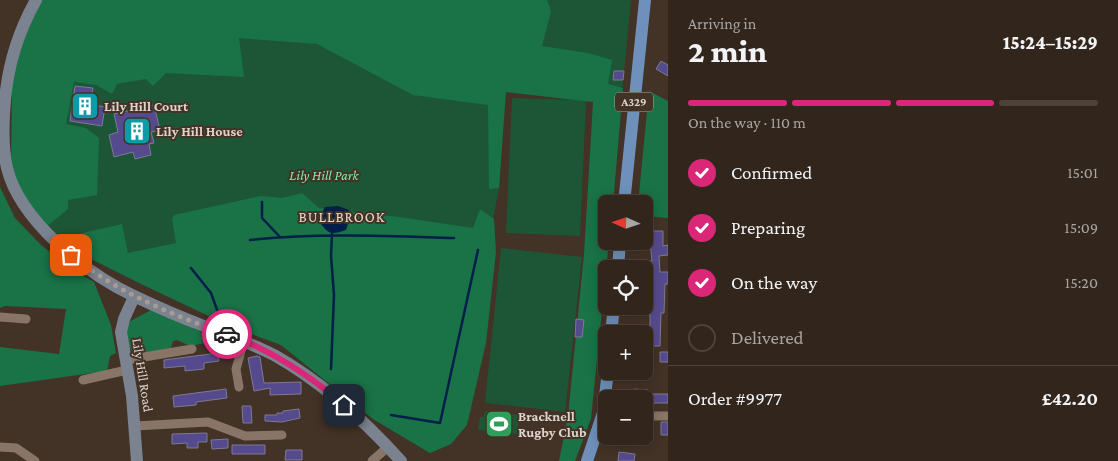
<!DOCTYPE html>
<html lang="en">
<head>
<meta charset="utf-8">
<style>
  :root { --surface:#32261c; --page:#3a2e25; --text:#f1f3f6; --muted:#a8a5a3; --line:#4d433b; --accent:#db2777 }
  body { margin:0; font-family:"Crimson Pro",serif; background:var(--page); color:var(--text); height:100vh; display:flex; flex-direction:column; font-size:19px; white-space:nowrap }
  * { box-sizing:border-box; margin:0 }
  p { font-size:16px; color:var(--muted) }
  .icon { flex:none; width:28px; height:28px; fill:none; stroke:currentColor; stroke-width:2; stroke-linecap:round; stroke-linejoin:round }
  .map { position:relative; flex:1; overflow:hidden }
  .side { display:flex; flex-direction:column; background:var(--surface); width:450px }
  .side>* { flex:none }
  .needle { width:32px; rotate:273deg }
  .tools { position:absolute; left:598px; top:195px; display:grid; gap:10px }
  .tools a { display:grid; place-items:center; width:55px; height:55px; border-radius:8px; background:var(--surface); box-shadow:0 2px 12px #0003,0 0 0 1px var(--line); font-size:25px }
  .pin { position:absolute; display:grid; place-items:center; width:42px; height:42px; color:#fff; margin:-21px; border-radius:10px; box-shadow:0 2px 8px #0006 }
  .courier { position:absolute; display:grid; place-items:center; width:50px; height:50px; margin:-25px; border:4px solid #db2777; border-radius:50%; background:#fff; color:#222; box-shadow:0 1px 6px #0007 }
  .head em { font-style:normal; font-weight:800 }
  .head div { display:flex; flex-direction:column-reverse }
  .head { display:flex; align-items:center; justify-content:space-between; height:85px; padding:0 20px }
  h1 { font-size:32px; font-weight:800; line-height:38px }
  .bar { display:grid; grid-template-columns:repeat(4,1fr); gap:8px 5px; align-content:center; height:60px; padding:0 20px }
  .bar i { height:6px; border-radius:4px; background:var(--line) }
  .bar .on { background:var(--accent) }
  .bar p { grid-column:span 4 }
  .line { display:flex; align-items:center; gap:12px; padding:0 20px; border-top:1px solid var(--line) }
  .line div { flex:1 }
  ol { padding:0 20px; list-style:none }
  li { display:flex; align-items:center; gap:15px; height:55px }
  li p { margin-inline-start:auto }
  li .icon { padding:5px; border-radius:50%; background:var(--accent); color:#fff; stroke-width:4 }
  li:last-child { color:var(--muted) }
  li i { width:28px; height:28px; border:2px solid var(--line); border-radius:50% }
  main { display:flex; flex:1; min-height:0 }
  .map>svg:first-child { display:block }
  .green { fill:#1c5637 }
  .forest { fill:#197347 }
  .water { fill:#021f4a }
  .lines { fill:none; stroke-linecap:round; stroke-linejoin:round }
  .stream { stroke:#021f4a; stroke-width:2.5 }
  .building { fill:#564a8e; stroke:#7c7a90 }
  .street { stroke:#887567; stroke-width:9 }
  .secondary { stroke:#7b8290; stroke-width:12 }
  .primary { stroke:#6e90ba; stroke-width:12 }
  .done { stroke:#a89b92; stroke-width:5; stroke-dasharray:0 9 }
  .route { stroke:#db2777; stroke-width:6 }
  .labels { text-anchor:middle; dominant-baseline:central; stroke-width:4; stroke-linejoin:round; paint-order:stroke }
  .shield { fill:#433226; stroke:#b0a39a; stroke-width:1 }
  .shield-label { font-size:12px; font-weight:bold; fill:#dfd4cc }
  .poi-label { font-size:14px; font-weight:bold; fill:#dfd4cc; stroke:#433226; text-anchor:start }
  .park-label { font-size:14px; font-style:italic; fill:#7eeead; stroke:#433226 }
  .street-label { font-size:14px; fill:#dfd4cc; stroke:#433226 }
  .neighbourhood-label { font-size:15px; letter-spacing:1px; fill:#ebd5c6; stroke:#433226 }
</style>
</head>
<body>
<main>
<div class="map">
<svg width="668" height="461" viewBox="0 0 668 461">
  <rect width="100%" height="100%" fill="#433226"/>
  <!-- green -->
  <path class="green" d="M42,0H631L621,104L586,101L580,236L506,233L512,98L576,100L505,92L499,188L451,444L430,453L373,419L281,345L230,326L91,259L46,227Z
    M501,248L582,257L565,412L485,403Z
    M485,411L498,412L497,419H500L501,413L520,415L517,434L478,430L480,417H484Z"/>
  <!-- forest -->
  <path class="forest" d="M42,0H547L551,11L542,46L588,53L612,60L608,84L623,88L613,204H606V241H609L591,419L575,461H559L568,416L584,254L593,102L506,92L499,188L489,189L488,105L413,95L317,44L239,38L244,77L166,73L153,86L146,79L117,84L112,94L96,85L74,82L66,124L86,128L99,138L97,195L68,200V209L46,227L38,221L11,170L12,82L26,27Z
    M649,91L668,101V218L644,216V204H638Z
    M0,187L15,218L41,245L80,274L94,282L111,325L116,353L110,356L107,371L0,386V347L59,354L66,309L5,306L0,308Z
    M302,193L319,208L399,217L473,228L480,209L494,219L496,252L486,343L467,425L451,444L430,453L373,419L281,345L230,326L143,285L91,259L65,240L74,235L122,224L128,253L176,243L172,219L174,215L261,196L282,198Z
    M151,310L221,340L190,346L177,340L173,341L171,348L134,355L125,338L123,325Z"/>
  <!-- water -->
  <path class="water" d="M338,206L349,210L350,218L346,230C329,236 328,233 318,220L325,207Z"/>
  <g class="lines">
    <!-- stream -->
    <path class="stream" d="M262,202V218L280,237
      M250,240C318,233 386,236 454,238
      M191,268L211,293L220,318
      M331,369L334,295L331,256L332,233
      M391,415L440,423L478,250"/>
  </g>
  <!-- building -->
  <path class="building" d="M661,61L668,65V76L656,69Z
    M614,71H624L623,80H613Z
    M75,86L93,88L90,104L105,107L102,126L70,121Z
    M154,105L160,130L151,132L154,143L149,144L151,155L135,159L133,152L114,157L109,135L118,132L114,114Z
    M649,231H663V246L668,245V255L659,256L660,272H668V284H665L664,313H661L660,346H648V338H650V313H648V303H650V261H652Z
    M576,319L584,320L582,337H575Z
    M660,352H668V362H660Z
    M218,353L219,361L204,363V369L185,371V366L164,368V360Z
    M257,356L260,357L264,383L301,382V394L270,395V388L254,391L248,358Z
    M226,389L227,398L196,402V405L174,407L173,396Z
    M634,389L648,390V394H668V403H644V399H633Z
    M242,406H251L252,423H243Z
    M299,409L300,418L282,422L265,421V415H277V413H283V411Z
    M661,422H668V435H661Z
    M207,433V442H198V448H187V443L172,444V434Z
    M228,439V448L212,449L211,440Z
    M232,445H265V454H232Z
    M286,450H302V460H285Z
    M619,452L635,454L634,461H618Z"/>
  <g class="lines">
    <!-- street -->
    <path class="street" d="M0,317L26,319
      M126,360L192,349
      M83,380L127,370
      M239,387L236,369L244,341
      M644,416H668
      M135,426L208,422L245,436L282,435
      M623,439V436
      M0,447L16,448L35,461
      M372,461L388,447"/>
    <!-- secondary -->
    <path class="secondary" d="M36,0C18,32 8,65 5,100C3,123 2,146 7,168C20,221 87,274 134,296C157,307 180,317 204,326C227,335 251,343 274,355C322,382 364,420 401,461
      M134,297L124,319L121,332L132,396L137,461"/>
    <!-- primary -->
    <path class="primary" d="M624,204L645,0
      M618,269L620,241
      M611,334L614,306
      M587,461L603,413L608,371"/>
  </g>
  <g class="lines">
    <!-- done -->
    <path class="done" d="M71,255C117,292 171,315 227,334"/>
    <!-- route -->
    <path class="route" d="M227,334C271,350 309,375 344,405"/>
  </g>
  <!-- icons -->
  <defs>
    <g id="building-square" transform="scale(1.4375)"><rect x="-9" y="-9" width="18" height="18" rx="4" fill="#0f9aa8" stroke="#433226"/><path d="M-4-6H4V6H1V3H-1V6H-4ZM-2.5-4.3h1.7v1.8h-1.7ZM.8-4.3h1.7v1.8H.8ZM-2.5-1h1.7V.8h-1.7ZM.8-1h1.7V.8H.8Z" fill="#fff"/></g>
    <g id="stadium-square" transform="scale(1.4375)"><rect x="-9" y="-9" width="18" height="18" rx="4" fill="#2e9e5b" stroke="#433226"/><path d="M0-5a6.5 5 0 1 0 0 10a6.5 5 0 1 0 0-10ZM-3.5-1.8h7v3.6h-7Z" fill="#fff"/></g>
  </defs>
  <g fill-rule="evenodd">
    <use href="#building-square" x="85" y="106"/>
    <use href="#building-square" x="137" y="131"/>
    <use href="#stadium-square" x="499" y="424"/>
  </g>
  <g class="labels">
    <!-- shield labels -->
    <rect class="shield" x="615" y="92.5" width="38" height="19" rx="4"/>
    <g class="shield-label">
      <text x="634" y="102">A329</text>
    </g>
    <!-- poi labels -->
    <g class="poi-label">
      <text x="104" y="106">Lily Hill Court</text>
      <text x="156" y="131">Lily Hill House</text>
      <text x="518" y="416">Bracknell<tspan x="518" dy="16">Rugby Club</tspan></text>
    </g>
    <!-- park labels -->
    <g class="park-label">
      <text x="324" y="175">Lily Hill Park</text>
    </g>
    <!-- street labels -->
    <g class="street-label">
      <text transform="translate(143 375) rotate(81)">Lily Hill Road</text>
    </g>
    <!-- neighbourhood labels -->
    <g class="neighbourhood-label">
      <text x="342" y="217">BULLBROOK</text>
    </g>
  </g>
</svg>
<div class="tools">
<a><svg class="needle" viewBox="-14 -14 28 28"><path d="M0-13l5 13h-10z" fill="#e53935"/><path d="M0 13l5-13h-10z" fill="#a8a5a3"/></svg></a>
<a><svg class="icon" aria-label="locate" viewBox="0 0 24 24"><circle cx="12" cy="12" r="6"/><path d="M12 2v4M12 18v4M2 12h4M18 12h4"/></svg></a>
<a>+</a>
<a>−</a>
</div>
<div class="pin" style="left:71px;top:255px;background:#ea580c"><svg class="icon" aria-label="bag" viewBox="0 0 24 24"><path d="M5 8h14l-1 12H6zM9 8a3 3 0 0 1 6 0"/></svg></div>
<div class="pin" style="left:344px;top:405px;background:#1f2937"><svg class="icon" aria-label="home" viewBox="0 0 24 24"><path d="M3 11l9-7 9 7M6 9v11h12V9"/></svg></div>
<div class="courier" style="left:227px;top:334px"><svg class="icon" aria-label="car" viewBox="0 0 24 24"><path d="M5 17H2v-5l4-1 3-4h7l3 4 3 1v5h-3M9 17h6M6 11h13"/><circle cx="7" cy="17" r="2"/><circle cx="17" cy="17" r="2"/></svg></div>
</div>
<section class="side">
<div class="head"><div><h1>2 min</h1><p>Arriving in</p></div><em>15:24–15:29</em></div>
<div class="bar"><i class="on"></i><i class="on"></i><i class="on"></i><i></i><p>On the way · 110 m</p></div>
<ol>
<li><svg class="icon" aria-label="check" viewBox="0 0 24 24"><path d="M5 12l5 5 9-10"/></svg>Confirmed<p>15:01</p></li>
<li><svg class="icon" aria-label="check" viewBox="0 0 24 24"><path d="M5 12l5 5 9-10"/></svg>Preparing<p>15:09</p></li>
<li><svg class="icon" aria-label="check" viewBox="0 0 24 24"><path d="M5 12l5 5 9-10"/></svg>On the way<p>15:20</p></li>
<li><i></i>Delivered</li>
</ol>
<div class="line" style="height:65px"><div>Order #9977</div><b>£42.20</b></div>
</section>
</main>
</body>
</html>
